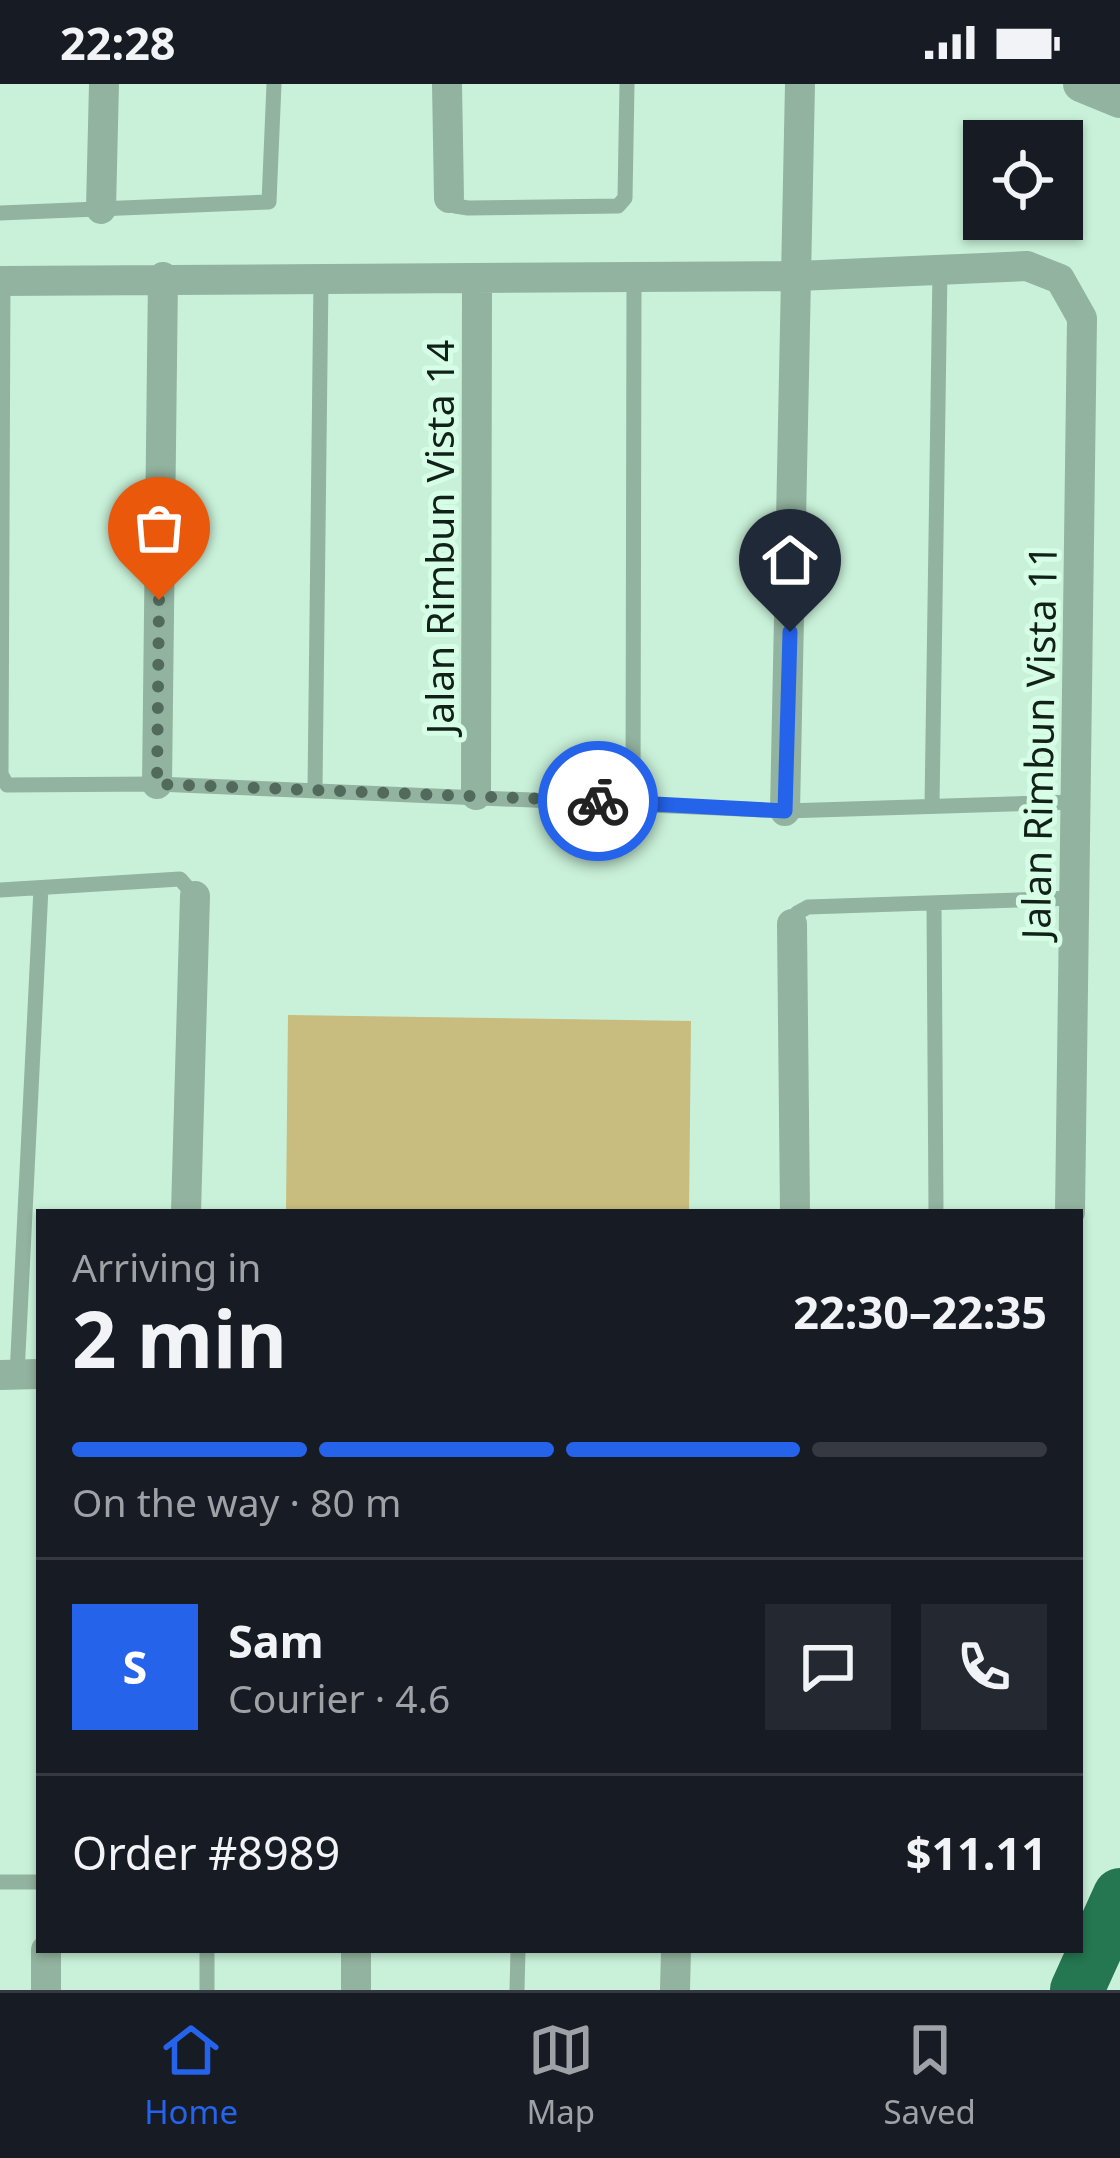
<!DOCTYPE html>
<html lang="en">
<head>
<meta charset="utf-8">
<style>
  :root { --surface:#171b24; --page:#242831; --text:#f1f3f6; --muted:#9ea1a6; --line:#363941; --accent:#2563eb }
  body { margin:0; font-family:"Noto Sans",sans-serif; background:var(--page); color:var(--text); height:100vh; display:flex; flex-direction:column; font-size:45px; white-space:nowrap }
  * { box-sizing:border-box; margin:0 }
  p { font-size:39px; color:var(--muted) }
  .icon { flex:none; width:66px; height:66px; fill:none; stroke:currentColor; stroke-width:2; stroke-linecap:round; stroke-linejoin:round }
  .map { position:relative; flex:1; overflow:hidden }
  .drawer { position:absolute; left:36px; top:1125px; width:1047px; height:744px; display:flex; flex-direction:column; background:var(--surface); border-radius:0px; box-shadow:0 3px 9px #0004 }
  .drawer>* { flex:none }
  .buttons { position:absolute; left:963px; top:36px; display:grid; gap:24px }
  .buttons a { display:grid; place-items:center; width:120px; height:120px; border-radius:0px; background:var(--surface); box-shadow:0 3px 9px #0004; font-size:60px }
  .pin { position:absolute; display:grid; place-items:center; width:102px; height:102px; color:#fff; margin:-123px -51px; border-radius:50% 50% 50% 0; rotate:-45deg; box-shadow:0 0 12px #0007 }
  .pin .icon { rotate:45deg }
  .courier { position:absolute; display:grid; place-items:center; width:120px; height:120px; margin:-60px; border:9px solid #2563eb; border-radius:50%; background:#fff; color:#222; box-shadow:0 3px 15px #0007 }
  .headline em { font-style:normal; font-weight:700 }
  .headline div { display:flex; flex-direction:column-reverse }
  .headline { display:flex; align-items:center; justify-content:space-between; height:204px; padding:0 36px }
  h1 { font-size:78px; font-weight:700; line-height:90px }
  .bar { display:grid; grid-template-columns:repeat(4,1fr); gap:18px 12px; align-content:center; height:144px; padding:0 36px }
  .bar i { height:15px; border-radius:9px; background:var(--line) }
  .bar .on { background:var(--accent) }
  .bar p { grid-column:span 4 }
  .line { display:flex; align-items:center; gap:30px; padding:0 36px; border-top:3px solid var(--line) }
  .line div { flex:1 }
  .round { display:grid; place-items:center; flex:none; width:126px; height:126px; border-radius:0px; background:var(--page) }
  .status { display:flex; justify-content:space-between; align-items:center; height:84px; padding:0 60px; background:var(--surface); direction:ltr }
  .status svg { height:33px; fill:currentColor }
  .menu { display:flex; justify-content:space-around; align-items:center; height:168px; border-top:3px solid var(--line); background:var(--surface); font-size:33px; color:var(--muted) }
  .menu a { display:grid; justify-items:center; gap:6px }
  .menu .on { color:var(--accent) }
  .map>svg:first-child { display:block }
  .green { fill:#c8bc7e }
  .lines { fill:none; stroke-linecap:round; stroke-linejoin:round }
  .service { stroke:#92b39f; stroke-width:15 }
  .minor { stroke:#92b39f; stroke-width:30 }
  .tertiary { stroke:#92b39f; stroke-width:36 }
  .motorway { stroke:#247750; stroke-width:54 }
  .done { stroke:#526a5c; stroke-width:12; stroke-dasharray:0 21.6 }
  .route { stroke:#2563eb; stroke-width:15 }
  .labels { text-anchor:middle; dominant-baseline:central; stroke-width:10; stroke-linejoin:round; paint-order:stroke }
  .street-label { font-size:39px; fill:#122118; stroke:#d6fee6 }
</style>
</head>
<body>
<div class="status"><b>22:28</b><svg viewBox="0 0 49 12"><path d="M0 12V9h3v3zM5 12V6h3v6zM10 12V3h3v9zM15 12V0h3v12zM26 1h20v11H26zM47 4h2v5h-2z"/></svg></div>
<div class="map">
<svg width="1120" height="1906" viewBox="0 0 1120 1906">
  <rect width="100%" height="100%" fill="#c9f1d9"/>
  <!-- green -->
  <path class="green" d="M288,931L691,937L689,1128H286Z"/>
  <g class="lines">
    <!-- service -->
    <path class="service" d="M449,114L455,122L468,124L618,122L625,114L627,0
      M0,129L269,118L274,0
      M3,196L1,690L7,701L157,700L785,727L1076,718
      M315,705L321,194
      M633,719L634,194
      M932,722L940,186
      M0,806L180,795L195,812
      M934,819L936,1128
      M792,840L797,829L808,823L1074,814
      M17,1291L41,804
      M0,1798H39
      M207,1906V1866
      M517,1906L518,1866"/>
    <!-- minor -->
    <path class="minor" d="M447,0L449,114
      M101,125L104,0
      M0,197L798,192L1027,182L1060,195L1082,234L1070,1128
      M157,700L163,193
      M476,711L477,195
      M785,727L800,0
      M792,840L795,1128
      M186,1128L195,812
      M0,1291L39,1290
      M46,1906V1866
      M356,1906V1866
      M675,1906L676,1866"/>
    <!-- tertiary -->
    <path class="tertiary" d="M1081,0L1120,16"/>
    <!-- motorway -->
    <path class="motorway" d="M1077,1906L1120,1811"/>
  </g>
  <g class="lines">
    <!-- done -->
    <path class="done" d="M159,516L157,700L598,717"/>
    <!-- route -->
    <path class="route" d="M598,717L785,727L790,548"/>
  </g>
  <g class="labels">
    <!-- street labels -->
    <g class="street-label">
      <text transform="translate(438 453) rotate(-90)">Jalan Rimbun Vista 14</text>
      <text transform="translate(1038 658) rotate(-89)">Jalan Rimbun Vista 11</text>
    </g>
  </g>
</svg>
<div class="buttons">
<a><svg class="icon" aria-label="locate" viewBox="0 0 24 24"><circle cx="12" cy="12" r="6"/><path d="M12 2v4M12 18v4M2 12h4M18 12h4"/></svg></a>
</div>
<div class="pin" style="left:159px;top:516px;background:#ea580c"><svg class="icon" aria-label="bag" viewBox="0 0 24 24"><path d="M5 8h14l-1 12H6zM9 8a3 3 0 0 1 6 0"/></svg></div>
<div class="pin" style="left:790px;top:548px;background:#1f2937"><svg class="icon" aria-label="home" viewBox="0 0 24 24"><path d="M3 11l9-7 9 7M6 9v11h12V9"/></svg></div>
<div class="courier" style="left:598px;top:717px"><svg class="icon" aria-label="bike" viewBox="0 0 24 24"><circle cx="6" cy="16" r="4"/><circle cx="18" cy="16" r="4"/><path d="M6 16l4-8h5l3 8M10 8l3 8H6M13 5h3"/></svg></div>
<section class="drawer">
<div class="headline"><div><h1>2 min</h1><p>Arriving in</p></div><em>22:30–22:35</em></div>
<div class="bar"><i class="on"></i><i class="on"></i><i class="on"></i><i></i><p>On the way · 80 m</p></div>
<div class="line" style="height:216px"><b class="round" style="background:var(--accent);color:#fff">S</b><div><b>Sam</b><p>Courier · 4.6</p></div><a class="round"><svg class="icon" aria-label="chat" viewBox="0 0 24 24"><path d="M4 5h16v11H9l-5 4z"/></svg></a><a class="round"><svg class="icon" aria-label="phone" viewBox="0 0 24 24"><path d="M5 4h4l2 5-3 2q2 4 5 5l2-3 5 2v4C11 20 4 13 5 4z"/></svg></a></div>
<div class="line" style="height:156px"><div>Order #8989</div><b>$11.11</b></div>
</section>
</div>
<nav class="menu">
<a class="on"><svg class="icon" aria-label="home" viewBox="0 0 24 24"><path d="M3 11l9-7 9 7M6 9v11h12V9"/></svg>Home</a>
<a><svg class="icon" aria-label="map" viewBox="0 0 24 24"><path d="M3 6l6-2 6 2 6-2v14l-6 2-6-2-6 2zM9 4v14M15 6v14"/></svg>Map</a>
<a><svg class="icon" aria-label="saved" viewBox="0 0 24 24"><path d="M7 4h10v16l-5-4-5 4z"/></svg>Saved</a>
</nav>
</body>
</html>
